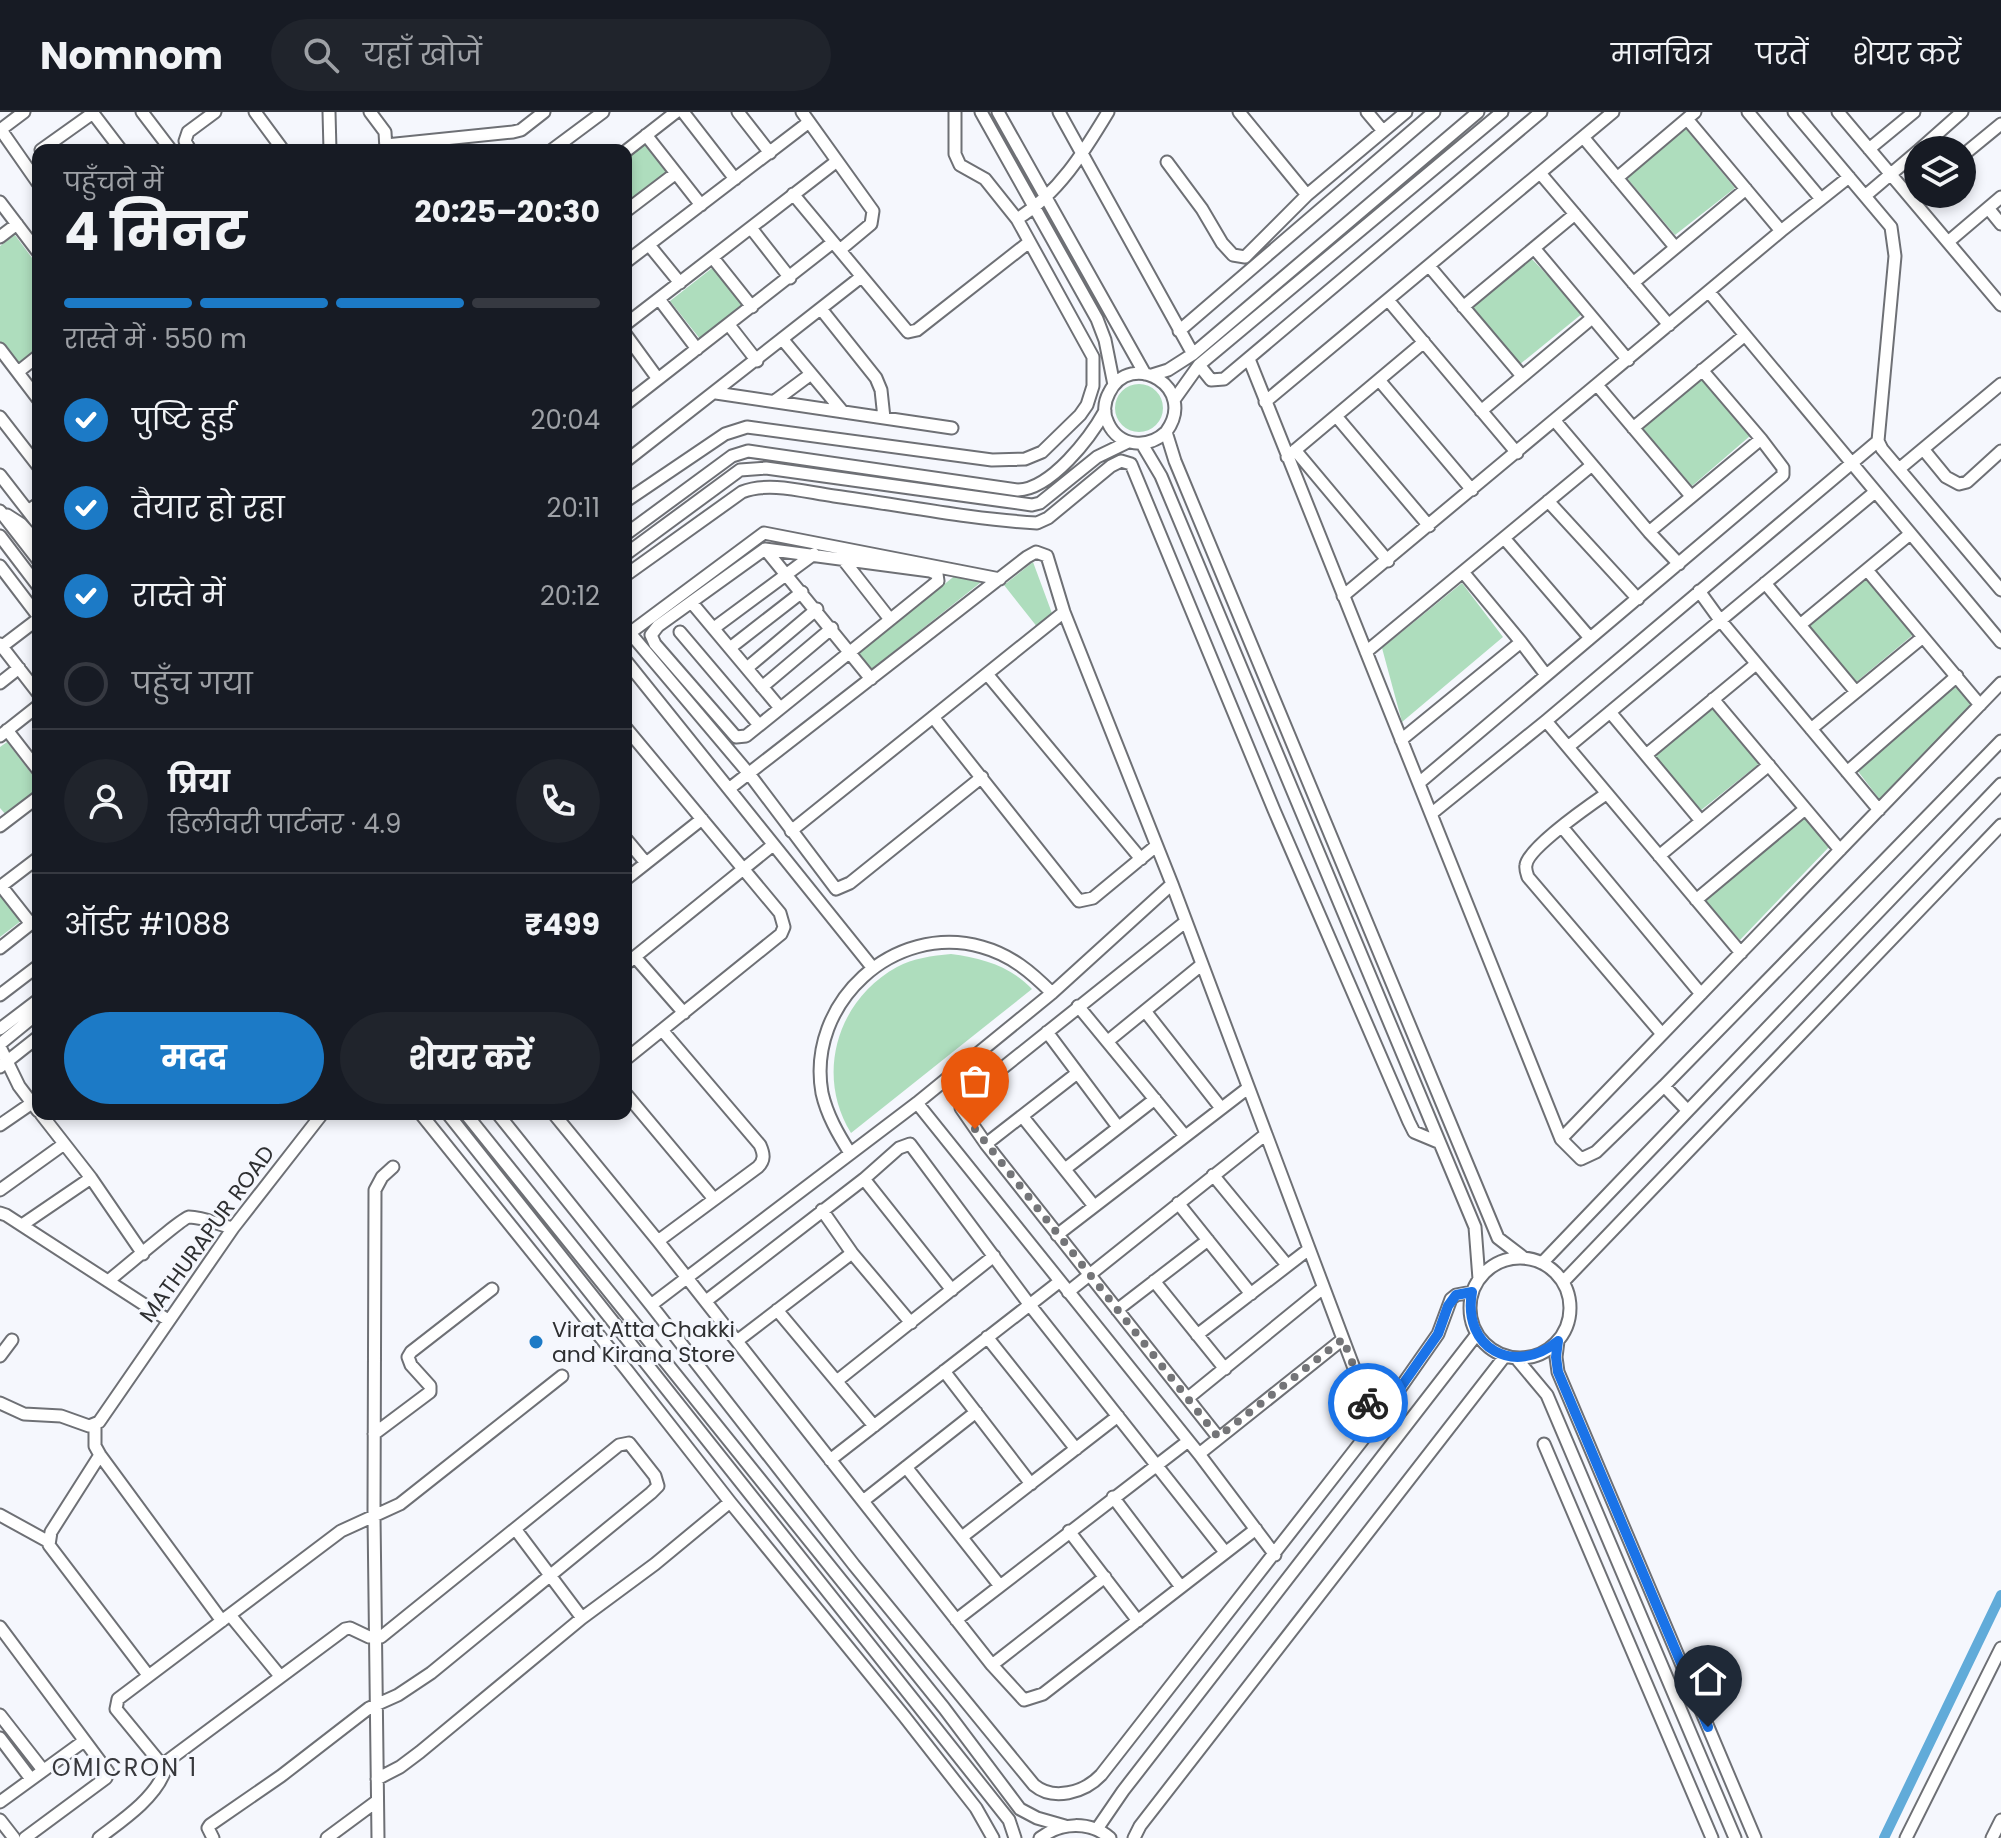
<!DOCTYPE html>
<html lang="hi">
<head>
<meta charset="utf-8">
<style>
  :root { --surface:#171b24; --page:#20242c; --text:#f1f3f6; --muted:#9ea1a6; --line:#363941; --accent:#1c7ac6 }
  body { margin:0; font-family:Poppins,"Noto Sans Devanagari",sans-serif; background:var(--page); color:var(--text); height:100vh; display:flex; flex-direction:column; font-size:30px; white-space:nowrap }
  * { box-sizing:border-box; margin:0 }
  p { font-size:26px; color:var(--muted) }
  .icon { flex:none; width:44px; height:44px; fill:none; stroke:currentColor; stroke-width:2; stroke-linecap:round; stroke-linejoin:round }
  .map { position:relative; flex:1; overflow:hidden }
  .panel { position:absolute; left:32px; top:32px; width:600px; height:976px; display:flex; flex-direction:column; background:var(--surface); border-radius:16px; box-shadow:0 4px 12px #0003 }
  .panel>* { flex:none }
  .fabs { position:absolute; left:1904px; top:24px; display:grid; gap:16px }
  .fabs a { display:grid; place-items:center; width:72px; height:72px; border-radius:50%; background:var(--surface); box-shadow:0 4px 12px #0003; font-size:40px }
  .pin { position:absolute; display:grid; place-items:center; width:68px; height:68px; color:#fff; margin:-82px -34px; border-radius:50% 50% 50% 0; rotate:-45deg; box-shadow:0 0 8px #0007 }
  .pin .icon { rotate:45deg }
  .courier { position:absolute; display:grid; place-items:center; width:80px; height:80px; margin:-40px; border:6px solid #1a73e8; border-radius:50%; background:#fff; color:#222; box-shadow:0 2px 10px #0007 }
  .summary em { font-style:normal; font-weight:700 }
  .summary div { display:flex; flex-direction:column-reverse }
  .summary { display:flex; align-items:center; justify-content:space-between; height:136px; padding:0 32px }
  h1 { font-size:52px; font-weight:700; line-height:60px }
  .bar { display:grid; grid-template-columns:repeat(4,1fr); gap:12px 8px; align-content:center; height:96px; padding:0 32px }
  .bar i { height:10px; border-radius:6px; background:var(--line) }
  .bar .current { background:var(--accent) }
  .bar p { grid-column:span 4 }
  .line { display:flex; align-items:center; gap:20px; padding:0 32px; border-top:2px solid var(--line) }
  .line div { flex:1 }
  .round { display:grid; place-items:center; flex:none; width:84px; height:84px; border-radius:42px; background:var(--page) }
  ol { padding:0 32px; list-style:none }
  li { display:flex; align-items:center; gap:24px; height:88px }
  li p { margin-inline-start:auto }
  li .icon { padding:8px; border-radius:50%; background:var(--accent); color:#fff; stroke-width:4 }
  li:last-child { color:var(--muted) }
  li i { width:44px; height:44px; border:4px solid var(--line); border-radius:50% }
  .action { display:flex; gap:16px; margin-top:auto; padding:16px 32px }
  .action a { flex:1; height:92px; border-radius:48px; background:var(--accent); color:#fff; font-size:32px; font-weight:700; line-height:92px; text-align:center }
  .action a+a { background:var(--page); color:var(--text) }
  header { display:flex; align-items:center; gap:48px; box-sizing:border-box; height:112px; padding:0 40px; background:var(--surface); border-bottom:2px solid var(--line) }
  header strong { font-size:38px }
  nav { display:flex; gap:44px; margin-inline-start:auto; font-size:28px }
  .search { width:560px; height:72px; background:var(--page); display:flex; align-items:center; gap:20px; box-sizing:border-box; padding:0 28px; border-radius:44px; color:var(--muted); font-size:30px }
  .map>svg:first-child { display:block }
  .green { fill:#aeddbd }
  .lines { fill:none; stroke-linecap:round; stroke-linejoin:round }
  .canal { stroke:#61abd9; stroke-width:10 }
  .minor-casing { stroke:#6e7075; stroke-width:15 }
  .minor { stroke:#fff; stroke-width:11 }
  .done { stroke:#747578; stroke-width:8; stroke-dasharray:0 14.4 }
  .route { stroke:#1a73e8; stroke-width:10 }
  .poi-dot { fill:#1c7ac6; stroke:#f5f7fd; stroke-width:3 }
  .labels { text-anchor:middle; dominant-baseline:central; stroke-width:6; stroke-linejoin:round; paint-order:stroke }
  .street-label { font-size:22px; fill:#2e2f31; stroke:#f5f7fd }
  .poi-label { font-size:22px; fill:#2e2f31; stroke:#f5f7fd; text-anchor:start }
  .neighbourhood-label { font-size:24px; letter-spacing:2px; fill:#37383c; stroke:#f5f7fd }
</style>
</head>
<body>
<header>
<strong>Nomnom</strong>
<div class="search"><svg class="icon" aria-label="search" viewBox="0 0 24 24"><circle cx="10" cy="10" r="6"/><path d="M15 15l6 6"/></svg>यहाँ खोजें</div>
<nav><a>मानचित्र</a><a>परतें</a><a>शेयर करें</a></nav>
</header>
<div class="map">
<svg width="2001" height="1726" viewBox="0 0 2001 1726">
  <rect width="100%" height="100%" fill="#f5f7fd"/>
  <!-- green -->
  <path class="green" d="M1686,17L1735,76L1675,123L1626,65Z
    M646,28L670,59L626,92V43Z
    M15,123L38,154V241L19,255L0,230V134Z
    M1531,146L1583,201L1519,253L1470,195Z
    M716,153L746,192L700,227L670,189Z
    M1703,266L1750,324L1692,374L1642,316Z
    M1115 296a24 24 0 1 1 48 0a24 24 0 1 1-48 0Z
    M1033,450L1053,504L1038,516L1004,473Z
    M957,462L985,467L868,560L856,543Z
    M1867,463L1914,522L1855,571L1807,512Z
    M1462,471L1503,525L1402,610L1382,536Z
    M1955,571L1973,593L1880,688L1857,658Z
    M1713,593L1760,651L1700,699L1653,643Z
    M7,630L38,670V679L6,703L0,696V635Z
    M1803,703L1829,735L1740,828L1704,788Z
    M0,783L21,809L0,825Z
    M951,842C982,846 1010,854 1032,877L851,1021C815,963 837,888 897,855C913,846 932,844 951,842Z"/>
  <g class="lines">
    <!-- canal -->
    <path class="canal" d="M1884,1726L2001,1483"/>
    <!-- minor casing -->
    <g class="minor-casing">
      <path id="minor" d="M92,0L121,38
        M142,0L171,38
        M255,0L283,38
        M329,0L330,38
        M370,0L385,20L386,38
        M683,0L735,67
        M738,0L770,41
        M802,0L873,99L871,112L841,137
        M981,0L1097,207L1105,228L1114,273
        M998,0L1145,262
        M1059,0L1193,242
        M1239,0L1307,83
        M1367,0L1383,19
        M1748,0L1821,87
        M1794,0L1891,115L1895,144L1878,329L1882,337L2001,478
        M1838,0L2001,193
        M0,18L24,0
        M1,18L38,71
        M646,23L701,93
        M1583,25L1675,135
        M386,33L513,20L521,18L544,0
        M1869,37L1914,0
        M41,38L93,1
        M190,38L185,29L188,20L215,0
        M552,38L603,0
        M1919,38L1962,0
        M626,39L676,0
        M1962,44L2001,12
        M1167,50L1202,97L1222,131L1233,143L1245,145L1307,83L1406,0
        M1540,61L1669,213
        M1617,66L1695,0
        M793,82L908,220L917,218L1028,131
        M1865,84L1918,39
        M0,90L38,140
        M1988,96L2001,112
        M626,99L676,61
        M1017,107C1058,82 1084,40 1108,0
        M751,116L790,166
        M1781,119L1849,65
        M0,125L17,112
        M1948,130L2001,85
        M649,133L680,171
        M1534,136L1628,248
        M713,146L752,195
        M626,150L809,10
        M1429,154L1522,264
        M1633,171L1746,77
        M1709,180L2001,530
        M659,187L697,237
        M1388,188L1517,341
        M1463,195L1575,102
        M821,197L876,266L881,278L884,306
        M626,212L837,49
        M729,213L757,249
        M1179,219L1434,0
        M626,223L658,267
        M783,228L843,300
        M0,237L38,287
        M1249,247L1561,1027L1581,1047L1596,1040L1664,974L2001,629
        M1199,253L1211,268L1224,267L1541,0
        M18,260L38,244
        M1152,263L1168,258L1193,242L1478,0
        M1379,268L1472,378
        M1597,273L1691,384
        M716,281L952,316
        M776,288L811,262
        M1174,288L1199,253L1502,0
        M1265,290L1613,0
        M626,292L832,131
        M1481,299L1592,206
        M1336,304L1429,414
        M0,305L38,354
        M1555,309L1649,420L1679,452
        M1633,316L1745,223
        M1166,320C1148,337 1119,335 1108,311C1103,302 1104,290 1109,281C1131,236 1199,276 1166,320L1175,349L1498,1126L1524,1146
        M1142,332L1161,364L1475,1115L1479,1167
        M1923,337L1946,365L1959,372L1967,370L2001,339
        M1295,338L1388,449
        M1287,345L1424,230
        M626,349L861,165
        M1899,357L2001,272
        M0,363L38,412
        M626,389L725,322L747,315L992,348L1025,347L1042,340L1080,303L1087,293L1093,274V245L1017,107L985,67L960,53L955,42V0
        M1548,389L1638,487
        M0,399L38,448
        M28,399L38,392
        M7,403L21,412L38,431
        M1649,420L1761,327
        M626,422L732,344L748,339L1018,378C1051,377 1090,326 1105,299
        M0,424L38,474
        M1504,426L1590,526
        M765,437L930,459L937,462L938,469L746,624L736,625L655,532L651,523L658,514Z
        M765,437L871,567
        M626,442L740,358L766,356L1032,393L1040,391L1097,345L1128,330
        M842,446L889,506
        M0,454L38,504
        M1867,458L1980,593
        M1463,460L1521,530L1546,563
        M626,463L742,380C769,369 805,380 834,384C901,393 969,407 1037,411L1048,406L1111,354L1121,349L1131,352L1274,698L1409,1010L1414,1020L1438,1030
        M1765,471L1856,580
        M1699,479L1720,508L1879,698
        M1343,484L1781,119L1687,7
        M692,491L780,596
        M1800,513L1910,422
        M714,516L814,442
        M680,520L759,613
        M630,521L750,663L836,777L850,771L982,665
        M627,523L764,421L1000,467
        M0,532L38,581
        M0,536L38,507
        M730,536L802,480
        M1366,540L1592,353
        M626,549L872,855
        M747,556L817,497
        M987,562L1141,747
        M0,571L19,556
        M762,575L832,516
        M1713,587L1840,738
        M1610,600L1701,709
        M933,605L1079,789L1093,786L1156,734
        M1546,609L1741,841
        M626,616L780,801L784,815L781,822L626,947
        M1811,617L1923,525
        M7,618L38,658
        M0,624L38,594
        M1401,628L1521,530
        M1568,635L1875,380
        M1646,643L1756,552
        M1847,660L1957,564
        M1419,671L1783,363V356L1761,327L1702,258
        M730,676L1027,445L1036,440L1047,444L1064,500L1172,772L1375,1312
        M1606,682C1590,693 1528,736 1526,753C1525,757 1527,762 1528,765L1662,922
        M1431,702L1546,609L1878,329
        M0,714L38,685
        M1562,715L1701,882
        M791,719L1064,500
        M626,727L646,751
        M1659,744L1769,653
        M626,767L702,707
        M1,774L31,812
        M0,775L38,746
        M1696,788L1805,697
        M1184,811L965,986L961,996L986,1032L1218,1325
        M0,836L38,806
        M635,845L684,901
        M626,852L773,733
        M0,883L38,854
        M1078,894L1185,1024
        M1145,899L1221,996
        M0,917L38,888
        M1047,920L1118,1015
        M1108,929L1200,854
        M0,932L38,901
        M0,935L19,974L38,999
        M0,955L38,925
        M1664,974L1687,998
        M626,982L714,1087
        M917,991L1199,1342L1275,1443
        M41,1002L91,1066L143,1142
        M421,1002L626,1257L730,1390L904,1604L976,1696L993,1726
        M448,1002L1009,1708L1015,1726
        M466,1002L944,1596L1020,1697L1037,1706L1065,1714
        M498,1002L651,1193L854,1453L1034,1673C1053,1689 1084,1681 1101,1663L1375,1312L1438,1222L1451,1187L1456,1183L1472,1180
        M554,1002L658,1129L992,1553L1024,1588L1043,1582L1256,1417
        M1022,1004L1094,1094
        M0,1013L32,991
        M1561,1027L2001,571
        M986,1032L1076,962
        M850,1041C838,1022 827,1003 822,981C806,891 894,810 982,835C1011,843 1031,860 1052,881
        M1065,1057L1155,987
        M1213,1063L1287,1153
        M864,1067L952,1178
        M0,1078L64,1032
        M1178,1091L1251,1182
        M822,1098L852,1141L911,1211
        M0,1101L6,1103L168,1208
        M22,1113L91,1066
        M1057,1123L1248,976
        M658,1129L758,1055C765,1048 764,1042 760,1033L662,918
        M1470 1196a50 50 0 1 1 100 0a50 50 0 1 1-100 0Z
        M1542,1151L2001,672
        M108,1169C120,1160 182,1106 189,1105C203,1105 220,1113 233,1116
        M1154,1169L1225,1257
        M1563,1170L2001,713
        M1068,1180L1266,1022
        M706,1189L864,1067L899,1036L910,1032L1029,1192L1225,1440
        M651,1193L917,991L1052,881L1172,772
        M777,1198L874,1314
        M1117,1198L1208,1128
        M1197,1223L1309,1137
        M987,1225L1076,1337
        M737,1229L852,1141
        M1558,1229L1556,1245L1558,1260L1755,1726
        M0,1244L12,1228
        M1516,1246L1547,1283L1735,1726
        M944,1259L1031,1372
        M838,1268L994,1144
        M1188,1286L1323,1176
        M0,1291L24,1302L61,1304L89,1314L99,1310L233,1116L322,1002
        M95,1314V1334L100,1343L222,1509
        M374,1322L430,1280V1274L411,1253L408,1245L411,1240L492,1177
        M1544,1332L1712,1726
        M1199,1342L1343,1227
        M100,1343L51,1420L49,1433L148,1563
        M830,1348L1059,1170
        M906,1355L1000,1474
        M1113,1385L1181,1475
        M863,1389L976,1300
        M0,1403L49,1430
        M516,1418L582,1506
        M1069,1419L1138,1509
        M962,1425L1118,1304
        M230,1503L280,1564
        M956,1508L1187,1330
        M0,1515L108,1660L106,1666L25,1726
        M992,1553L1105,1465
        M0,1603L43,1658
        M0,1626L31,1667
        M162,1653L345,1517L350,1516L369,1525H381L619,1333L629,1331L655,1364L658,1374L651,1381L431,1561L398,1583L369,1596L281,1664L210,1713L208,1716L213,1726
        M377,1667L400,1655L420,1640L582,1506L655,1452L730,1390
        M0,1690L84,1629
        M0,1708L14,1726
        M1097,1717L1123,1679L1477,1222
        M99,1726C121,1709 153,1688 164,1661L162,1653L116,1597L118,1587L341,1419L400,1392L562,1264
        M327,1726L377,1689
        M378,1726L374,1404L375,1078L382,1065L393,1055
        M1040,1726C1061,1710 1090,1709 1110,1726
        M1134,1726L1140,1714L1505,1244
        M1906,1726L2001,1536
        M1992,1726L2001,1708"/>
    </g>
    <!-- minor -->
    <use href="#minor" class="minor"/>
  </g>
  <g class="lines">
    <!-- done -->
    <path class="done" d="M975,1017L1218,1325L1343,1227L1368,1291"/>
    <!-- route -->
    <path class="route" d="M1368,1291L1375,1312L1438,1222L1448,1194L1456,1183L1472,1180C1462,1236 1514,1265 1558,1229L1556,1245L1558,1260L1708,1615"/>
  </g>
  <!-- markers -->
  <circle class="poi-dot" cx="536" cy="1230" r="8"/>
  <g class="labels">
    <!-- street labels -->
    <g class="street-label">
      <text transform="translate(207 1122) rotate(-54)">MATHURAPUR ROAD</text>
    </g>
    <!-- poi labels -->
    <g class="poi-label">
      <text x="552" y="1217">Virat Atta Chakki<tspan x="552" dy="25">and Kirana Store</tspan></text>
    </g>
    <!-- neighbourhood labels -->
    <g class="neighbourhood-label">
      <text x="125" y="1655">OMICRON 1</text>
    </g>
  </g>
</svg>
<div class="fabs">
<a><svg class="icon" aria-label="layers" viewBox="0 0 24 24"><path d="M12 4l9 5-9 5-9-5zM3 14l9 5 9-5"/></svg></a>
</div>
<div class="pin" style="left:975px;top:1017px;background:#ea580c"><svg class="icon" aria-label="bag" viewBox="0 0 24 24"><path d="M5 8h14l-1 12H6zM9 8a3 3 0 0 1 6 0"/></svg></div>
<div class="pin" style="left:1708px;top:1615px;background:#1f2937"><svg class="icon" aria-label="home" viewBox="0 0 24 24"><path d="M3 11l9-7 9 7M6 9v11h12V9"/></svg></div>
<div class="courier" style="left:1368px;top:1291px"><svg class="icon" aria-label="bike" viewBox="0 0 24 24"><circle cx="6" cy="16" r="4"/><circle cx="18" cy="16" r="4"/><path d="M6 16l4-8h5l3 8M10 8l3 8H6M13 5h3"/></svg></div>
<section class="panel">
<div class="summary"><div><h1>4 मिनट</h1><p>पहुँचने में</p></div><em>20:25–20:30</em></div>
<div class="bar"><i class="current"></i><i class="current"></i><i class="current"></i><i></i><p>रास्ते में · 550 m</p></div>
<ol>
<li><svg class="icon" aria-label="check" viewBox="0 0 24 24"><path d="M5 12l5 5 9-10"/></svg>पुष्टि हुई<p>20:04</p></li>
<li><svg class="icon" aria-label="check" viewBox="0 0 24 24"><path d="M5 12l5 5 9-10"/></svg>तैयार हो रहा<p>20:11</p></li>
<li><svg class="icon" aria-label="check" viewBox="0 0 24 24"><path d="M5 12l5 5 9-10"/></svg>रास्ते में<p>20:12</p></li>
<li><i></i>पहुँच गया</li>
</ol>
<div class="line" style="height:144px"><a class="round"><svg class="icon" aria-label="person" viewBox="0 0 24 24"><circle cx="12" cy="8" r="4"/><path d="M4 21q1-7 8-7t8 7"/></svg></a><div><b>प्रिया</b><p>डिलीवरी पार्टनर · 4.9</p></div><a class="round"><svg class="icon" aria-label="phone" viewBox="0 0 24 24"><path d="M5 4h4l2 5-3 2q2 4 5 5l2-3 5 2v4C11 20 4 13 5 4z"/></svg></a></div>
<div class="line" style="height:104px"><div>ऑर्डर #1088</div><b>₹499</b></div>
<div class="action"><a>मदद</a><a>शेयर करें</a></div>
</section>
</div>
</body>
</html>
